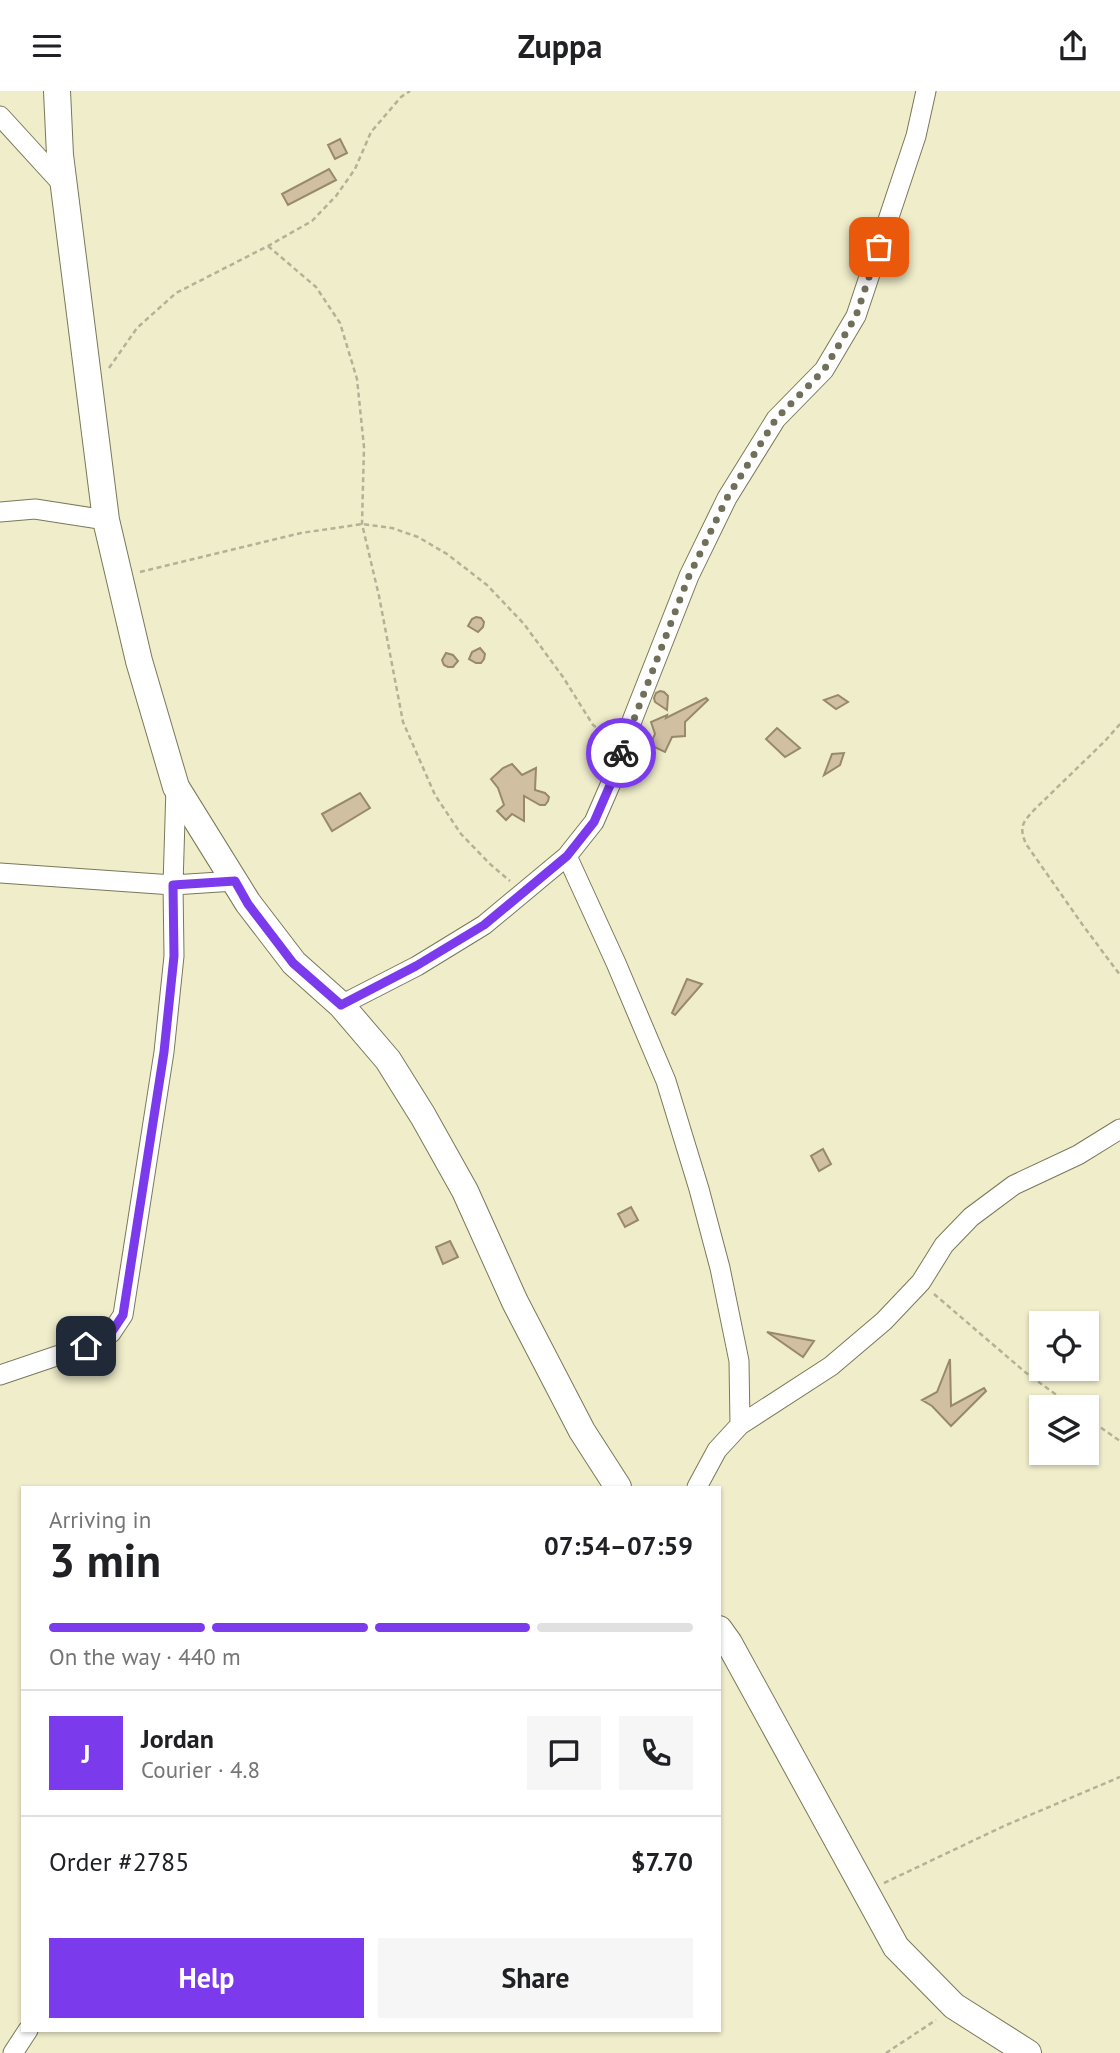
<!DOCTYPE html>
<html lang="en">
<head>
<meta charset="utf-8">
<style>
  :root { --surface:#fff; --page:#f6f6f6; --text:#202124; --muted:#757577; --line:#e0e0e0; --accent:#7c3aed }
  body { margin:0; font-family:"PT Sans",sans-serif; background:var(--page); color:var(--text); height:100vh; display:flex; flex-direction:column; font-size:26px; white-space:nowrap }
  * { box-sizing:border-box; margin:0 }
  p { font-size:23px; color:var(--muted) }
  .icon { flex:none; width:38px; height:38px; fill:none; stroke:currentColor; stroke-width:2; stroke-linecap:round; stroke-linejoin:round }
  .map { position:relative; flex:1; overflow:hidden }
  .side { position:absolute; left:21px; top:1395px; width:700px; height:546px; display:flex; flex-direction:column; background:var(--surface); border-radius:0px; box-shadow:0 2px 5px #0004 }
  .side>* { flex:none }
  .buttons { position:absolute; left:1029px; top:1220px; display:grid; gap:14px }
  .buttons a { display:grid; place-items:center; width:70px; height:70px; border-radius:0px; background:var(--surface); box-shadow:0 2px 5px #0004; font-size:35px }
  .pin { position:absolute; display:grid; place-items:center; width:60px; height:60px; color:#fff; margin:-30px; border-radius:14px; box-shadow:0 4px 10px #0006 }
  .courier { position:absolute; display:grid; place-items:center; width:70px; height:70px; margin:-35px; border:5px solid #7c3aed; border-radius:50%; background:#fff; color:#222; box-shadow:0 2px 9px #0007 }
  .overview em { font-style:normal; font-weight:800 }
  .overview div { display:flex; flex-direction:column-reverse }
  .overview { display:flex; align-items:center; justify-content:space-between; height:119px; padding:0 28px }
  h1 { font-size:46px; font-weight:800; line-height:52px }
  .bar { display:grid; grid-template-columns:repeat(4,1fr); gap:10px 7px; align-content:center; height:84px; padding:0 28px }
  .bar i { height:9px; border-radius:5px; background:var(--line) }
  .bar .active { background:var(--accent) }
  .bar p { grid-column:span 4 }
  .line { display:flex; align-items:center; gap:18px; padding:0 28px; border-top:2px solid var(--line) }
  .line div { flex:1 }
  .round { display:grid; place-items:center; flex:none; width:74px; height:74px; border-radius:0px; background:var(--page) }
  .action { display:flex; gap:14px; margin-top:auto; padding:14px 28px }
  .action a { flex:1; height:80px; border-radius:0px; background:var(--accent); color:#fff; font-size:28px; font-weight:800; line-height:80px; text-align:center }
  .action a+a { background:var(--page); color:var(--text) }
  header { display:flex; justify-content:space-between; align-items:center; height:91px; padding:0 28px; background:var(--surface); font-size:32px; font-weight:800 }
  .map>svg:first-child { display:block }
  .building { fill:#d0c0a1; stroke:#98896b; stroke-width:2 }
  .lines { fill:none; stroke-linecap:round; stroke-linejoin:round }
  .street-casing { stroke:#7a7859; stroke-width:21 }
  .secondary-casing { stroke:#7a7859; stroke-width:28 }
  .path { stroke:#b4b296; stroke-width:2.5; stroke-dasharray:5 3.5; stroke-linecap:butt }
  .street { stroke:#fff; stroke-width:19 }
  .secondary { stroke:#fff; stroke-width:26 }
  .done { stroke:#706f5a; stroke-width:7; stroke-dasharray:0 12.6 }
  .route { stroke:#7c3aed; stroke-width:9 }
</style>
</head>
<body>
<header><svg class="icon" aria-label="menu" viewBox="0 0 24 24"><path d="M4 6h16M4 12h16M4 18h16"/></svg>Zuppa<svg class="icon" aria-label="share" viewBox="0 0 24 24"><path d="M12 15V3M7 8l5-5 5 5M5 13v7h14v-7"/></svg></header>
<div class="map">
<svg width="1120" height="1962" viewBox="0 0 1120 1962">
  <rect width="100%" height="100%" fill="#efedca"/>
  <!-- building -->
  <path class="building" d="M340,48L347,62L335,68L328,54Z
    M329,78L336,89L288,114L282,103Z
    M476,526L481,527L484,531L483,536L478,541L468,535L472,528Z
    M480,557L485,563L484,568L481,572H476L469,568L472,561Z
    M446,562L453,564L458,570L453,576H448L444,574L442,569Z
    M660,600L664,601L668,605L667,619L655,611L654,607L656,602Z
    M838,604L848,611L836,618L824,609Z
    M706,607L708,609L685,631V645L672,646L665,661L650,654L655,643L651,631L667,624L666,627Z
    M777,637L800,657L785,666L766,648Z
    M844,662L840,674L824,684L832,663Z
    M512,673L522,684L536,677L535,699L545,702L549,706L548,710L545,714H540L524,705V730L512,723L506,729L497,720L504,714L498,697L491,688L503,677Z
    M360,702L370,717L332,740L322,723Z
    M687,888L702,893L675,924L672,922Z
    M823,1058L831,1073L819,1080L811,1065Z
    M631,1116L638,1129L625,1136L618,1123Z
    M450,1150L458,1166L443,1173L436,1156Z
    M767,1241L814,1250L803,1266Z
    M950,1268L951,1315L984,1297L986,1300L951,1335L932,1315L922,1309L937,1301Z"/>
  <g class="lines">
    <!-- street casing -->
    <g class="street-casing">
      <path id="street" d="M0,25L64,95
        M0,421L35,418L106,429
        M567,765L616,872L666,990L699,1098L720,1177L739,1270L740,1334
        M0,782L173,794L235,790
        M341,914L417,875L484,834L567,765L594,731L611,692L633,627L689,485L727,407L776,328L824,279L856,225L916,45L926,0
        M0,1284L86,1255L111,1242L123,1224L164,961L174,865L173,794L176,696
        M697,1396L717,1359L740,1334L831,1275L884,1230L921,1191L944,1154L971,1126L1014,1094L1078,1064L1120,1038
        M13,1962L28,1939"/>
    </g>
    <!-- secondary casing -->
    <g class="secondary-casing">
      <path id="secondary" d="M57,0L60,64L106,429L139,570L176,696L248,812L294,872L341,914L388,969L423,1025L465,1100L515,1211L582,1340L618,1396
        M719,1538L729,1552L896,1856L954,1915L1028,1962"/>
    </g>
    <!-- path -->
    <path class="path" d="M268,155L316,196L340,232L357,288L364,356L362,433L379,505L403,631L435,704L461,743L490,773L510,790
      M109,277L137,237L176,202L268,155L312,130L336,105L355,78L371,41L401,6L410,0
      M140,481L301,442L362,433L392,437L418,446L447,463L487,494L524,533L563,586L593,634L608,645
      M1120,633L1105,650L1034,719C1022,732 1019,736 1026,753L1082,833L1120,884
      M934,1203L1025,1281L1073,1316
      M1087,1327L1120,1350
      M884,1792L1004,1735L1120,1686
      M886,1962L936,1929"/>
    <!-- street -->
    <use href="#street" class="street"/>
    <!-- secondary -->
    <use href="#secondary" class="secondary"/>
  </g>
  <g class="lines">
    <!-- done -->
    <path class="done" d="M621,662L689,485L727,407L776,328L824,279L856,225L879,156"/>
    <!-- route -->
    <path class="route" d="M86,1255L111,1242L123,1224L164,961L174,865L173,794L235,790L248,813L293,872L341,914L416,875L484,834L567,765L594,731L611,692L621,662"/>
  </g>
</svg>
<div class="buttons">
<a><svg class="icon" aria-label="locate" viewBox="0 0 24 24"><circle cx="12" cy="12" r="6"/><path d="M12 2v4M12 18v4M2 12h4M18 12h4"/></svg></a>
<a><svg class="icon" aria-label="layers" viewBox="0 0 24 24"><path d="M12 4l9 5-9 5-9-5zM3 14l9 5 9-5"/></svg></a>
</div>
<div class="pin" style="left:879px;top:156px;background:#ea580c"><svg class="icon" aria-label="bag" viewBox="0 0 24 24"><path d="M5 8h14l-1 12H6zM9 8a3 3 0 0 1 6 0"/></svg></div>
<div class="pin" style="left:86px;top:1255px;background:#1f2937"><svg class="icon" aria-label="home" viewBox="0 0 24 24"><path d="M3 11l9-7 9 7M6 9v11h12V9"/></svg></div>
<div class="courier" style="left:621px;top:662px"><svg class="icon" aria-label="bike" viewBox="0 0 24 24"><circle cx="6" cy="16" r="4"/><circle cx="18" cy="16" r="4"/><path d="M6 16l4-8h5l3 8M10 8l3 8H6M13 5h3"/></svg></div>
<section class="side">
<div class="overview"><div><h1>3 min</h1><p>Arriving in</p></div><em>07:54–07:59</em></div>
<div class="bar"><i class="active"></i><i class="active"></i><i class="active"></i><i></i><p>On the way · 440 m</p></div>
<div class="line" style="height:126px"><b class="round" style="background:var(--accent);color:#fff">J</b><div><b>Jordan</b><p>Courier · 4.8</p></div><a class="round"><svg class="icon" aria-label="chat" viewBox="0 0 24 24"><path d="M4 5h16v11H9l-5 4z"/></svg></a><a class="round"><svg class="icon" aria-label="phone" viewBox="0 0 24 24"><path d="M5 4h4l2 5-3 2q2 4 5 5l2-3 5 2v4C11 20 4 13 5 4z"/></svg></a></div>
<div class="line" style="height:91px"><div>Order #2785</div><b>$7.70</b></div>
<div class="action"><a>Help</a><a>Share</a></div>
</section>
</div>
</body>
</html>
